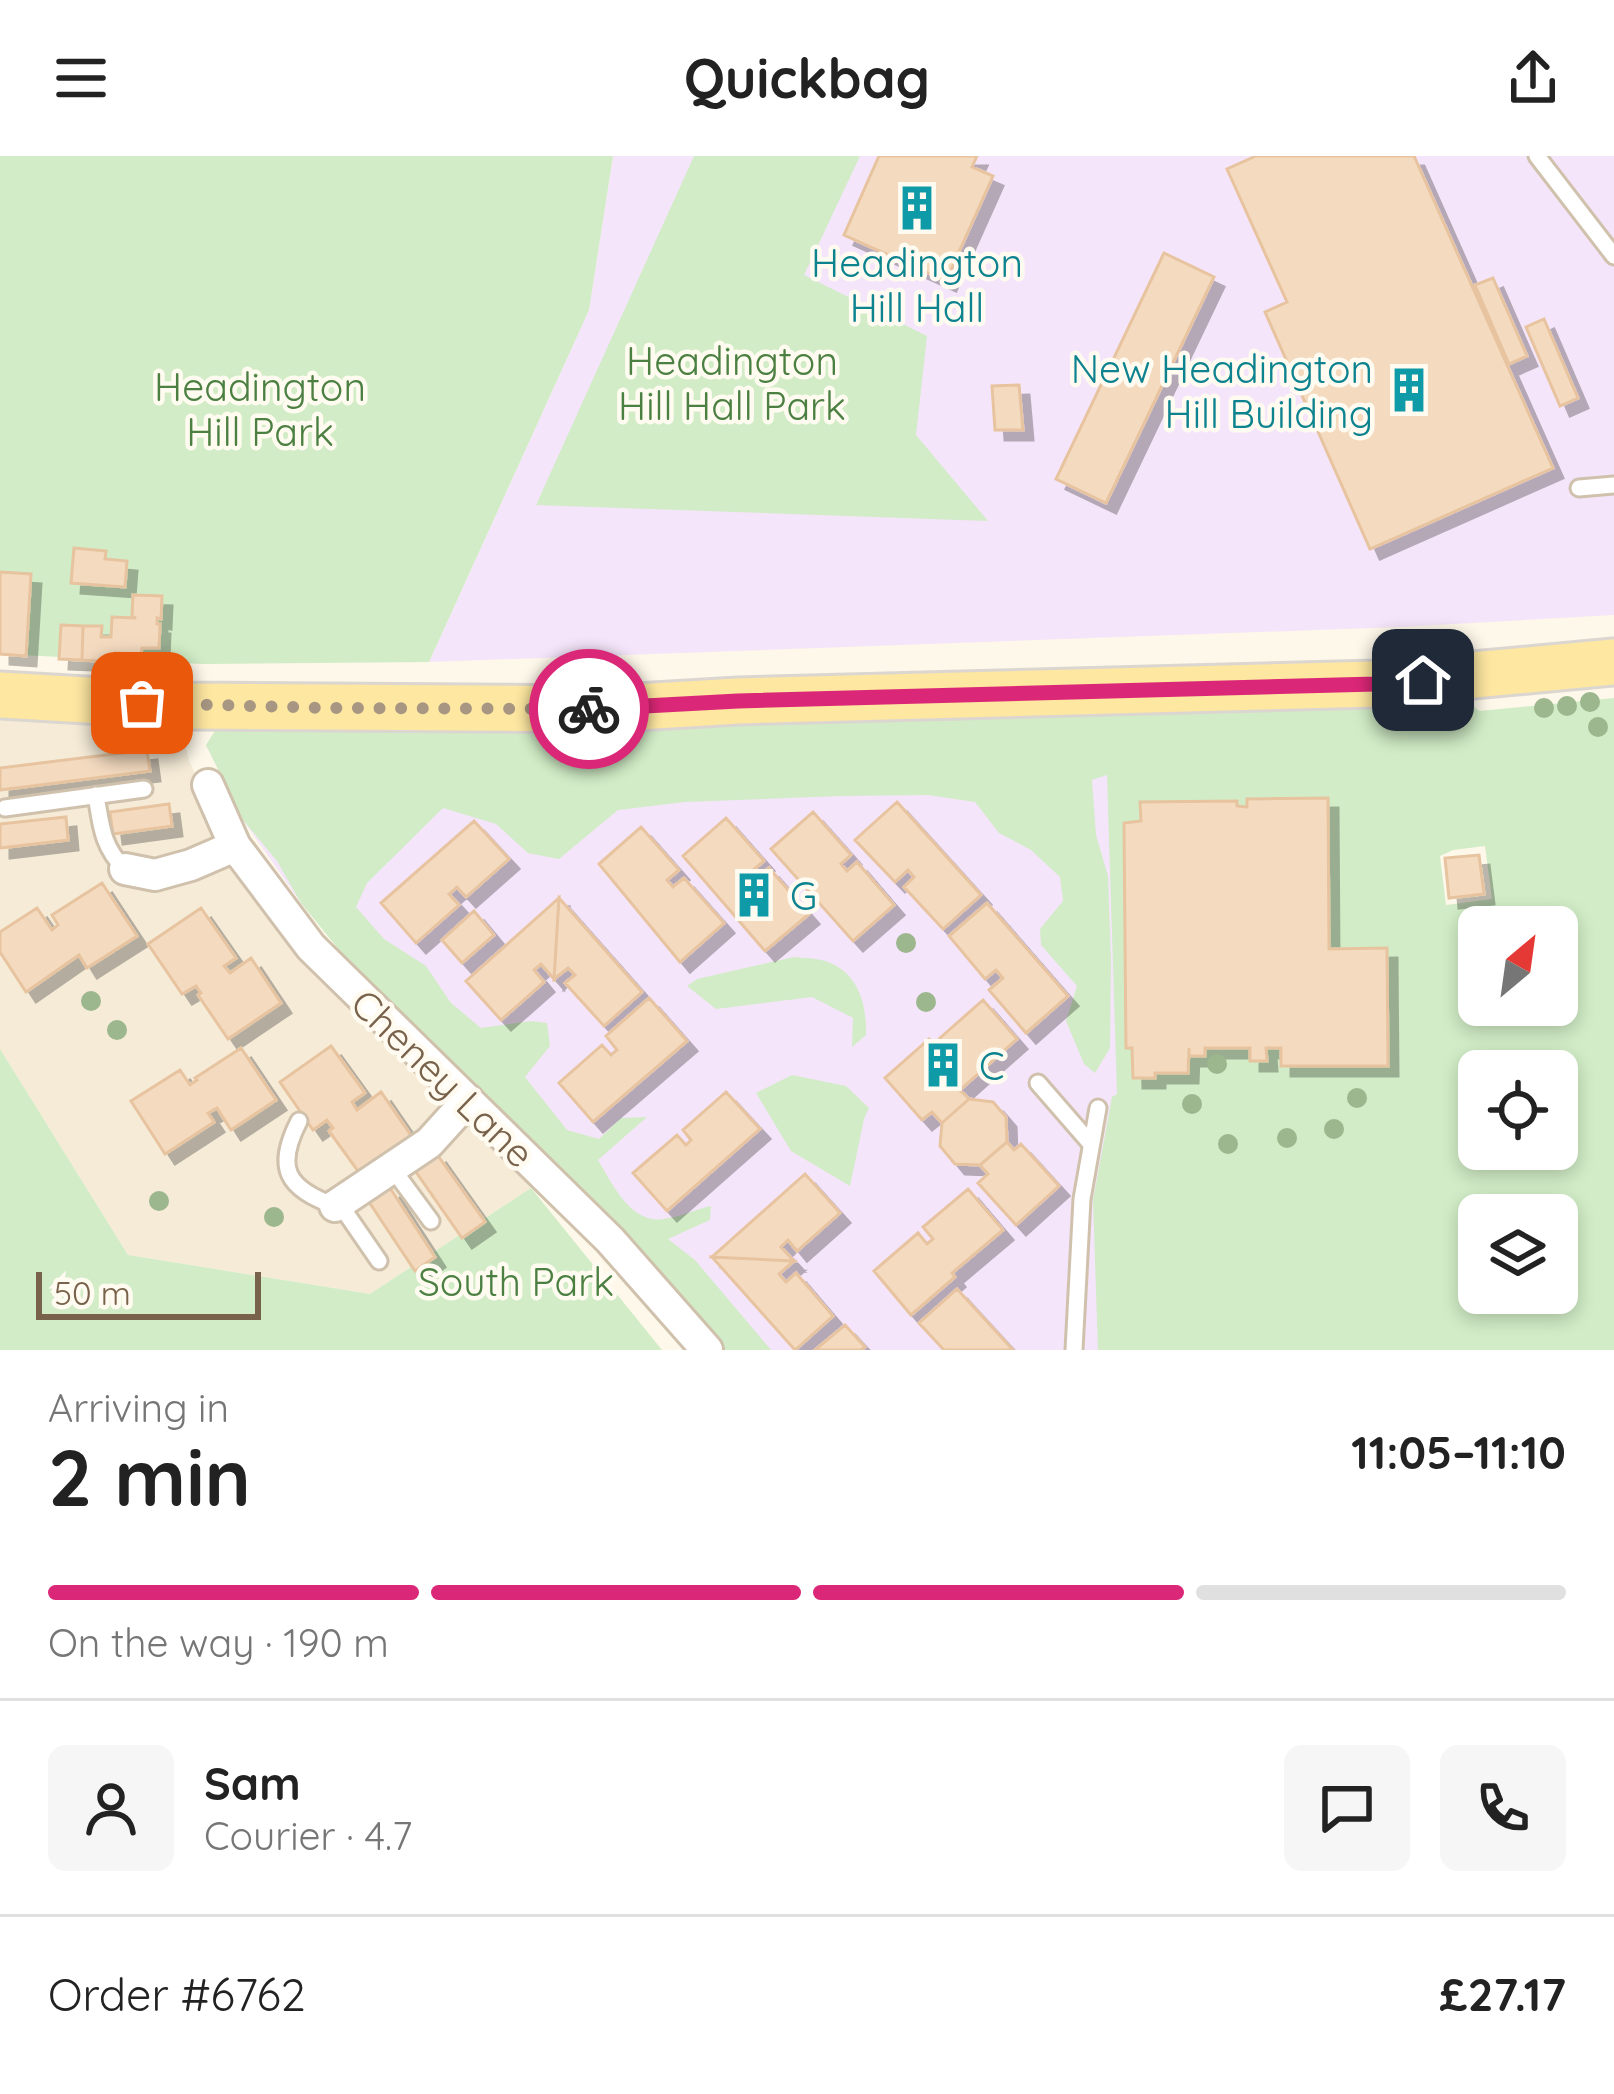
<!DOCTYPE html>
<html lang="en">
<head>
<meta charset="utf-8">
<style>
  :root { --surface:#fff; --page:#f6f6f6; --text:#222; --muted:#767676; --line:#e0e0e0; --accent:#db2777 }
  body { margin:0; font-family:Quicksand,sans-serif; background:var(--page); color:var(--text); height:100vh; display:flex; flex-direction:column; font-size:45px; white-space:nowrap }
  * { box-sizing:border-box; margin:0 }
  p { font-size:39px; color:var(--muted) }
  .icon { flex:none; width:66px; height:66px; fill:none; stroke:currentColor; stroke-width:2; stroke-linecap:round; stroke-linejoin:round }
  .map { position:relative; height:1194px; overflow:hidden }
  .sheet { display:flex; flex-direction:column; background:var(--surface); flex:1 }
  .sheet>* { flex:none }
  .needle { width:78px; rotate:29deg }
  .controls { position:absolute; left:1458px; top:750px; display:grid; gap:24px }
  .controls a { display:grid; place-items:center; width:120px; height:120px; border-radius:18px; background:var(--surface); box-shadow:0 6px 18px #0003; font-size:60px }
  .scale { position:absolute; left:36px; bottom:30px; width:225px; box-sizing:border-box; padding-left:12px; border:6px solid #79624b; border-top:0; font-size:33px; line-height:42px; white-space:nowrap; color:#79624b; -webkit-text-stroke:9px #fffbf0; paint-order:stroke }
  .pin { position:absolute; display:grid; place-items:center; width:102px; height:102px; color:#fff; margin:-51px; border-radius:24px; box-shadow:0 6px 18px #0006 }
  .courier { position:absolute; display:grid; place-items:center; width:120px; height:120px; margin:-60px; border:9px solid #db2777; border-radius:50%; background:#fff; color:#222; box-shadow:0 3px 15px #0007 }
  .summary em { font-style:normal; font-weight:700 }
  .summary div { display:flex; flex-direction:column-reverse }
  .summary { display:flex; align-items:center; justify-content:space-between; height:204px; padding:0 48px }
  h1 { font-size:78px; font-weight:700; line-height:90px }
  .bar { display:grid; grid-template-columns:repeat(4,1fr); gap:18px 12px; align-content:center; height:144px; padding:0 48px }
  .bar i { height:15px; border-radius:9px; background:var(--line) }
  .bar .current { background:var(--accent) }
  .bar p { grid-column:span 4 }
  .line { display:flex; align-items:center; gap:30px; padding:0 48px; border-top:3px solid var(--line) }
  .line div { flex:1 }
  .round { display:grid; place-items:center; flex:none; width:126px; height:126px; border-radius:18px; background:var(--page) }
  header { display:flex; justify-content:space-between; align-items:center; height:156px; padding:0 48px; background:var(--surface); font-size:54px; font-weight:700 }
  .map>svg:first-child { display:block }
  .residential { fill:#f5ebd7 }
  .education { fill:#f5e5fa }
  .green { fill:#d1ecc6; fill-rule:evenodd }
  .building { fill:#f4dbc0; stroke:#e7c49f; stroke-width:3; filter:url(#shadow) }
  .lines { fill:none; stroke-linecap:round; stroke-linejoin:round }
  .service-casing { stroke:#d0c1ad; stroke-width:21 }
  .minor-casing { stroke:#d0c1ad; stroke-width:36 }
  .primary-casing { stroke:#dcd6d0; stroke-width:51 }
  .service { stroke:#fff; stroke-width:15 }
  .minor { stroke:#fff; stroke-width:30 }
  .primary { stroke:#fde7a1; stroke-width:45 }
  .tree { fill:#9cb68d }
  .done { stroke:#a79682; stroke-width:12; stroke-dasharray:0 21.6 }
  .route { stroke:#db2777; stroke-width:15 }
  .labels { text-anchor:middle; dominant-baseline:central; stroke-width:9; stroke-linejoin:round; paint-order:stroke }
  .culture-label { font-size:39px; fill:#0d838f; stroke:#fffbf0; text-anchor:start }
  .park-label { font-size:39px; fill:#4c8042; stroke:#fffbf0 }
  .street-label { font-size:39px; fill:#79624b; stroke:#fffbf0 }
</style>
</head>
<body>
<header><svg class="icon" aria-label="menu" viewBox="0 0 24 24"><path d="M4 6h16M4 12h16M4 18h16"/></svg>Quickbag<svg class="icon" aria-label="share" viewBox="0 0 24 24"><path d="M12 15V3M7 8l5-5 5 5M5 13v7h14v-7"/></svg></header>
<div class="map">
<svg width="1614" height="1194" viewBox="0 0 1614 1194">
  <defs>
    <filter id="shadow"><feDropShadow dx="10" dy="10" stdDeviation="0" flood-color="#0004"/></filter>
  </defs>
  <rect width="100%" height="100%" fill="#fdf8e9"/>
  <!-- residential -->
  <path class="residential" d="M0,563L164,568L184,585L189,604L212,659L211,674L246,722L450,935L531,1032L370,1138L128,1099L0,893Z"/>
  <!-- education -->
  <path class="education" d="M613,0H1614V459L1400,471L429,506L589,154Z
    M1414,542L1479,1059V1137L1503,1194H720L484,934L301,747L243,664L206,589L394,576L510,575Z"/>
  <!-- green -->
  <path class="green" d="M0,0H613L589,154L429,506L203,508L0,498Z
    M694,0H860L804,119L927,180L916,279L988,365L536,349Z
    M1460,538L1479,555L1614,542V1194H1098L1093,1044L1112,941L1117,938L1107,619L1092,624L1096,679L1108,720L1111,804L1110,892L1095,917L1084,908L1066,865L1077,830L1041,789L1040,773L1063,745L1060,721L1031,694L999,677L975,646L928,639L841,640L685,646L618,654L559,703L528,697L496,668L443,652L367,727L356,751L384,783L426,810L451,847L481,872L531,865L547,867L550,890L525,921L567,974L599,983L621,962L647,961L598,1004C610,1024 626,1058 652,1063C668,1066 694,1054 711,1050L710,1064L668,1083L695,1104L771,1194H719L387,853L301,747L277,705L243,664L206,589L218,570L394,576L510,575ZM1485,690L1492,743L1446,749L1440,700L1453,694ZM1479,771H1557V849H1479ZM1479,915H1557V993H1479ZM1479,1059H1557V1137H1479Z
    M794,801C803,802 815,802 825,805C858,815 867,848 866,879L852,891L853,862L812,841L716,853L687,830L697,823Z
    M0,893L128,1099L370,1138L531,1032L662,1194H0Z
    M792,919L846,930L869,952L864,963L850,1030L791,995L756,937Z"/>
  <!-- building -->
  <path class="building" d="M879,0H977L972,11L993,20L946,125L844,79Z
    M1256,0H1414L1553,312L1370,393L1265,156L1287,146L1227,13Z
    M1164,97L1214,121L1106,347L1056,323Z
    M1493,122L1527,200L1509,208L1475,129Z
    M1544,163L1578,242L1560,250L1526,171Z
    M1019,229L1023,274H995L992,230Z
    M74,392L106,395L105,403L127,405L125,431L71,427Z
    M0,416L31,418L26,500L0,498Z
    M133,439L162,440L161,463L157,462V468H160L159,492H142L141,498L115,497V506L82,504L83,470H102L101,481H111L112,461L136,462L132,460Z
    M61,469L83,470L82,504L59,503Z
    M147,594L150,615L0,634V612Z
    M1328,642L1329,793L1387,792L1388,910H1281V892H1266L1267,905H1250V892H1205V900H1189V892L1188,917H1155V922H1133L1132,892H1126L1124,667L1141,665L1140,646L1237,645V650L1247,651V643Z
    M897,646L981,739L943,773L904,731L914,721L908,714L895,726L855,684Z
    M169,648L172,670L113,678L110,656Z
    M813,656L851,699L841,708L847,715L857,706L894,749L853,785L771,693Z
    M66,661L68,684L0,692V668Z
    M726,662L764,705L753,714L759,721L769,712L809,758L765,795L683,700Z
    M474,665L509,703L466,741L457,731L449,738L459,749L416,787L381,747Z
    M641,671L679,714L667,724L673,731L684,722L724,767L680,806L599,708Z
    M1479,699L1484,738L1449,742L1445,702Z
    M102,727L137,780L87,812L79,799L26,836L0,796V776L37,752L52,774L58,769L52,759Z
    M559,742L554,823L541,808L534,814L544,826L501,864L466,825Z
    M559,742L642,836L604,870L565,827L575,819L568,812L554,823Z
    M987,747L1068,840L1026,877L989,834L1003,822L996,814L985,823L949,780Z
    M201,752L236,802L224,810L230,817L251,802L281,847L228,883L198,839L201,837L196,830L182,838L148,788Z
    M474,755L494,779L462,807L442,784Z
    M649,842L687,885L593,966L559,927L602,889L611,899L617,894L606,880Z
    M983,844L1017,883L960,934L969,943L942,967L932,956L922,964L885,922L929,883L942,897L949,892L940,882Z
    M331,890L365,937L352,946L357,954L381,936L412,981L360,1018L329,975L333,972L327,964L313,974L280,926Z
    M241,892L276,944L231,974L217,952L208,957L214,966L165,998L131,945L180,914L190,929L197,924L195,922Z
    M726,936L760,973L667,1055L633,1017L677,979L686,989L691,984L683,974Z
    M969,943L993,946L1006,961L1007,986L980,1009L955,1008L940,990L942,967Z
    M1007,986L1014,994L1021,988L1059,1030L1016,1069L978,1027L988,1018L980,1009Z
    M436,997L485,1066L462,1082L414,1013Z
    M805,1018L840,1057L797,1095L788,1084L781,1091L794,1105L712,1101Z
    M380,1029L385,1036L390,1032L435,1101L415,1115L369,1046L372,1043L368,1037Z
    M968,1033L1003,1074L952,1117L955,1121L911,1159L874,1115L918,1077L927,1088L933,1083L923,1071Z
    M712,1101L794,1105L779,1118L786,1126L796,1117L833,1160L795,1194Z
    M957,1133L1013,1194H944L919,1167Z
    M845,1169L865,1191L861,1194H815Z"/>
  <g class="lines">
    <!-- service casing -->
    <g class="service-casing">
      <path id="service" d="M1537,0L1614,100
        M1579,332L1614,329
        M96,639C101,669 102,691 125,713
        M5,652L144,633
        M1038,927L1091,988
        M299,965C275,1012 286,1032 335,1050
        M392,1012L431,1065
        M339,1047L379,1105
        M1074,1194L1082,1043L1098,952"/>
    </g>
    <!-- minor casing -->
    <g class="minor-casing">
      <path id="minor" d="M208,629L235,690L311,791L610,1084L707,1194
        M125,713L155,719L191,709L235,690
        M335,1050L429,987L468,944"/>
    </g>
    <!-- primary casing -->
    <g class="primary-casing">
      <path id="primary" d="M0,539L189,550L603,553L738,545L1375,528L1614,506"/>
    </g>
    <!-- service -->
    <use href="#service" class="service"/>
    <!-- minor -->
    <use href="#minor" class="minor"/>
    <!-- primary -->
    <use href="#primary" class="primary"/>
  </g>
  <!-- trees -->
  <g class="tree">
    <circle cx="1590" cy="546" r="10"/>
    <circle cx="1567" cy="550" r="10"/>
    <circle cx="1544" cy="552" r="10"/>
    <circle cx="1598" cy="571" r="10"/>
    <circle cx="906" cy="787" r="10"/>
    <circle cx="91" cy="845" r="10"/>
    <circle cx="926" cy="846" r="10"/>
    <circle cx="117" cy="874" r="10"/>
    <circle cx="1217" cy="908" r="10"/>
    <circle cx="1357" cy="942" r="10"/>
    <circle cx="1192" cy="948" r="10"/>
    <circle cx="1334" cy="973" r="10"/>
    <circle cx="1287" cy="982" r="10"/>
    <circle cx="1228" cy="988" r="10"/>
    <circle cx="159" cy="1045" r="10"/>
    <circle cx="274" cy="1061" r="10"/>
  </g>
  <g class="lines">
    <!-- done -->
    <path class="done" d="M142,547L328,552L589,553"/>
    <!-- route -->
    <path class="route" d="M589,553L738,545L1376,528L1423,524"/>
  </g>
  <!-- icons -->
  <defs>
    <g id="building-bare" transform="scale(3.6)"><path d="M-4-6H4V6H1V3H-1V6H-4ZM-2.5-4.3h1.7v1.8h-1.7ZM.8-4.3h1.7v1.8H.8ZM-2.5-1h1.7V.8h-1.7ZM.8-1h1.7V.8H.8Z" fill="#0f9aa8" stroke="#fffbf0" stroke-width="2.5" paint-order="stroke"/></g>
  </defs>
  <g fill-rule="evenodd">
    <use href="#building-bare" x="917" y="52"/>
    <use href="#building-bare" x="1409" y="234"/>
    <use href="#building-bare" x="754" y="739"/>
    <use href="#building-bare" x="943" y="909"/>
  </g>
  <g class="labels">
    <!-- culture labels -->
    <g class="culture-label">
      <text x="917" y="106" text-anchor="middle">Headington<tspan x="917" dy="45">Hill Hall</tspan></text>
      <text x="1373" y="212" text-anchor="end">New Headington<tspan x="1373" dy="45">Hill Building</tspan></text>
      <text x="790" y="739">G</text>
      <text x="979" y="909">C</text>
    </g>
    <!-- park labels -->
    <g class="park-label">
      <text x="732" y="204">Headington<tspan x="732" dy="45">Hill Hall Park</tspan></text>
      <text x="260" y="230">Headington<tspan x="260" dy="45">Hill Park</tspan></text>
      <text x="516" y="1125">South Park</text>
    </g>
    <!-- street labels -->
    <g class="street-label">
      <text transform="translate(443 922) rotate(44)">Cheney Lane</text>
    </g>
  </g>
</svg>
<div class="controls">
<a><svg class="needle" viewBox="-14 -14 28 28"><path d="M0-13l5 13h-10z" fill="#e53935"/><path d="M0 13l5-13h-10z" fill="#767676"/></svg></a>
<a><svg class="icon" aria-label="locate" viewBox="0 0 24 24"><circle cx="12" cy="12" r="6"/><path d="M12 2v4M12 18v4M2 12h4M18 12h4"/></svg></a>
<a><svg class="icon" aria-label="layers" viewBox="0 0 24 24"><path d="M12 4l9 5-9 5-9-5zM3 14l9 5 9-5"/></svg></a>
</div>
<div class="scale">50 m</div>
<div class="pin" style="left:142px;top:547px;background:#ea580c"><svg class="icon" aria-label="bag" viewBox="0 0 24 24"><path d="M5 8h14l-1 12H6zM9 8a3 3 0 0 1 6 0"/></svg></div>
<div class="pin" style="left:1423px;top:524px;background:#1f2937"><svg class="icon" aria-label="home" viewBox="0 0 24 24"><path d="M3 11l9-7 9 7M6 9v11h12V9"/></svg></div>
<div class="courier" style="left:589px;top:553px"><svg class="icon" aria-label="bike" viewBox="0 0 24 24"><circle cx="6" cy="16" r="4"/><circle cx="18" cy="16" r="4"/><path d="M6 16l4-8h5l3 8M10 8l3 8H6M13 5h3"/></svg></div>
</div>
<section class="sheet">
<div class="summary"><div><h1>2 min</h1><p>Arriving in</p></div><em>11:05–11:10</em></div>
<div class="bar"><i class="current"></i><i class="current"></i><i class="current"></i><i></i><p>On the way · 190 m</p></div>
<div class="line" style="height:216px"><a class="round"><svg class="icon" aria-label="person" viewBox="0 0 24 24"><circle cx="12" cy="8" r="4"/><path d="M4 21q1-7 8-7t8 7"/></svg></a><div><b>Sam</b><p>Courier · 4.7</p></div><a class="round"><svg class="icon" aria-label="chat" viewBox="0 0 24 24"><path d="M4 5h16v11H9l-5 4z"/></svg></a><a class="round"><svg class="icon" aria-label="phone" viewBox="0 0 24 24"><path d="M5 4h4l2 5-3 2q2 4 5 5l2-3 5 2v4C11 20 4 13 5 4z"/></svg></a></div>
<div class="line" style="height:156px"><div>Order #6762</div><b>£27.17</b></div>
</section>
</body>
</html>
